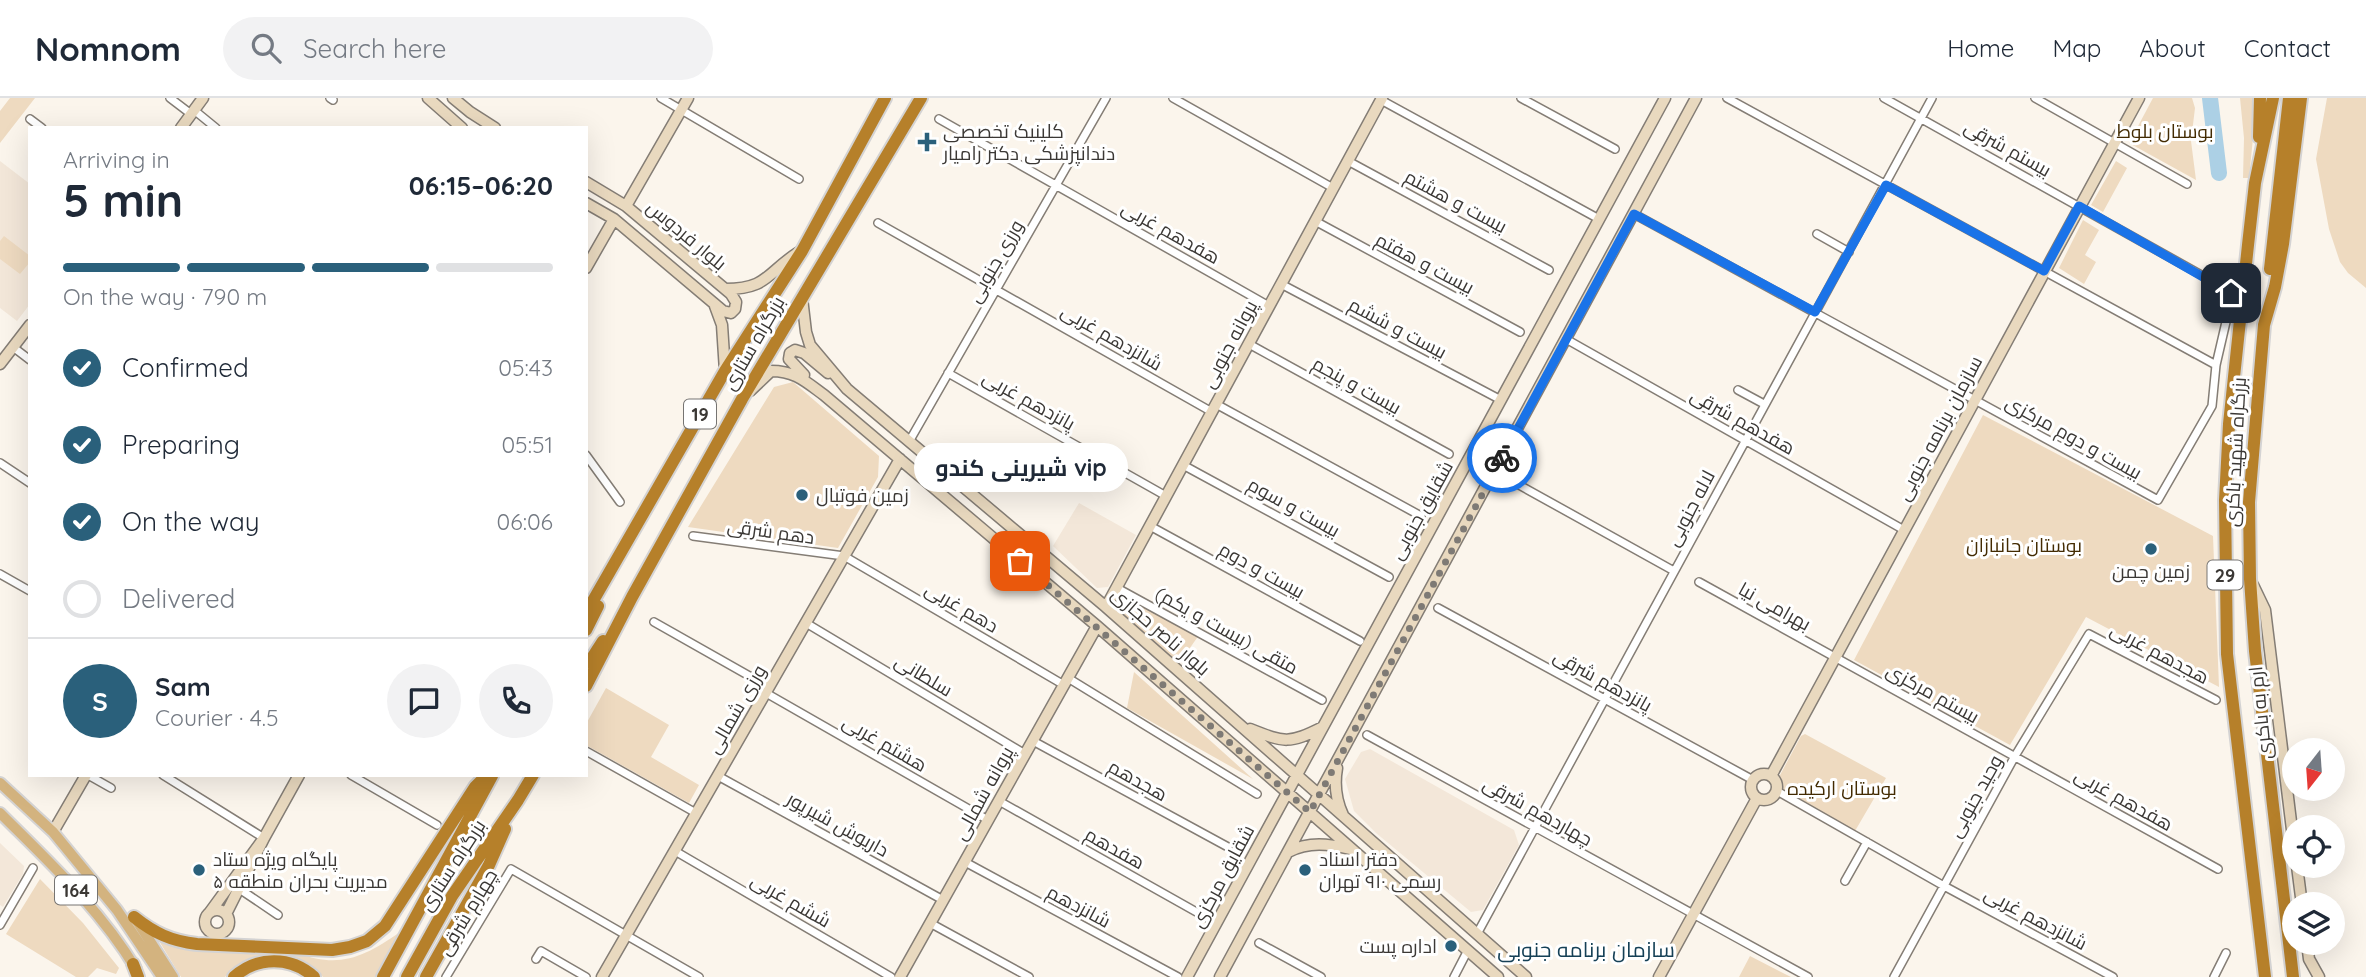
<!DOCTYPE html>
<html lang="en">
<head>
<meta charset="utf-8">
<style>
  :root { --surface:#fff; --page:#f2f2f3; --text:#1f2937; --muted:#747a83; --line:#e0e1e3; --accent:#2a607b }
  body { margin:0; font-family:Quicksand,Cairo,sans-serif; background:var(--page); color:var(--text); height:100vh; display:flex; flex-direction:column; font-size:26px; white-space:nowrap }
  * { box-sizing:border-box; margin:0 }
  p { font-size:23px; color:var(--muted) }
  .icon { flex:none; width:38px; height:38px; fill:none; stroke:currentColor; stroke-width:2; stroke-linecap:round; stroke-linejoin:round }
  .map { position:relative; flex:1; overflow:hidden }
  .side { position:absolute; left:28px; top:28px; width:560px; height:651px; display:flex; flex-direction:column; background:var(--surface); border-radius:0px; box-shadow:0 7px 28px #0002 }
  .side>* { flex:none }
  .needle { width:46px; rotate:197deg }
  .fabs { position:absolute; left:2282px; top:640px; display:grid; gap:14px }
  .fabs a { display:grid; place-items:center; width:63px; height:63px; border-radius:50%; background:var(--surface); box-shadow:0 7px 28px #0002; font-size:35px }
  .pin { position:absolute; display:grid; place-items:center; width:60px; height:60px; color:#fff; margin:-30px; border-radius:14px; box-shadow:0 4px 10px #0006 }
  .courier { position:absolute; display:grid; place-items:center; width:70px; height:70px; margin:-35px; border:5px solid #1a73e8; border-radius:50%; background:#fff; color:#222; box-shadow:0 2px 9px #0007 }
  .bubble { position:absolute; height:49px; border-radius:24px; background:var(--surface); box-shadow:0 7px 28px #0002; font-size:23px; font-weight:700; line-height:49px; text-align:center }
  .head em { font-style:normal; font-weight:700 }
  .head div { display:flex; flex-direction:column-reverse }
  .head { display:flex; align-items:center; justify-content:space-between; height:119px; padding:0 35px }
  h1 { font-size:46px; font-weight:700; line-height:52px }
  .bar { display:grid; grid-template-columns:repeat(4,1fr); gap:10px 7px; align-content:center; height:84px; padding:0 35px }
  .bar i { height:9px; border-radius:5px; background:var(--line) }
  .bar .on { background:var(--accent) }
  .bar p { grid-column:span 4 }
  .line { display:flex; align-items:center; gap:18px; padding:0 35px; border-top:2px solid var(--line) }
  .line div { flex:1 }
  .round { display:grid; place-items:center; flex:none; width:74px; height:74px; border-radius:37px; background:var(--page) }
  ol { padding:0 35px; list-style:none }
  li { display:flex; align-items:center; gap:21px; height:77px }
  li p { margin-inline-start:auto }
  li .icon { padding:7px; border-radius:50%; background:var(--accent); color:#fff; stroke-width:4 }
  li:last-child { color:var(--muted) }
  li i { width:38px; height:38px; border:4px solid var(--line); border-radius:50% }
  header { display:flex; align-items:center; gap:42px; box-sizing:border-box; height:98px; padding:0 35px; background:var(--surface); border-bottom:2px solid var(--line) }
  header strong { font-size:33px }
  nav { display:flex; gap:38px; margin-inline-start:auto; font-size:24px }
  .search { width:490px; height:63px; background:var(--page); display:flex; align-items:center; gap:18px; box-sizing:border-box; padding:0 24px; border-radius:38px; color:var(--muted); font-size:26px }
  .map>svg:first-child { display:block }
  .built { fill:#f3e7d9 }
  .green { fill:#eedac0 }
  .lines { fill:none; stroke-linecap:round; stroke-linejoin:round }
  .river { stroke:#acd0e5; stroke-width:16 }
  .street-casing { stroke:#847d75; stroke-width:10 }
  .secondary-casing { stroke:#847d75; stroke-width:13 }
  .primary-casing { stroke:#d4d3d3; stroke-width:14 }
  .highway-casing { stroke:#d4d3d3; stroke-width:16 }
  .street { stroke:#fff; stroke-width:7 }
  .secondary { stroke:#e9d9bf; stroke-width:10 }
  .primary { stroke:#d3b37f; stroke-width:10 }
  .highway { stroke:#b6802a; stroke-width:12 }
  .done { stroke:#7e7a75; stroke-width:7; stroke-dasharray:0 12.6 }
  .route { stroke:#1a73e8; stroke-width:9 }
  .poi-dot { fill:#2a607b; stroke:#fff; stroke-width:2.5 }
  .labels { text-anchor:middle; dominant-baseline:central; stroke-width:6; stroke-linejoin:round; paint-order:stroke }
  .shield { fill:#fff; stroke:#767472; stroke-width:2 }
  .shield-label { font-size:18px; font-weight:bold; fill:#3b3835 }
  .poi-label { font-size:19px; fill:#3b3835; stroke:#fff; text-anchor:start }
  .park-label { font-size:19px; fill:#432b02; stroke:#fff }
  .street-label { font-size:19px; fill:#3b3835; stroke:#fff }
  .neighbourhood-label { font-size:21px; fill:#154056; stroke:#fff }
</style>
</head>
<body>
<header>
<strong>Nomnom</strong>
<div class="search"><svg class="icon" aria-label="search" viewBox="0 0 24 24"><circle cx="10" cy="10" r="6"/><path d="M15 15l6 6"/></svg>Search here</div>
<nav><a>Home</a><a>Map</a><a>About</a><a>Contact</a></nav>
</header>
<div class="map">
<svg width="2366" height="879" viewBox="0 0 2366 879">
  <rect width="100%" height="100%" fill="#fbf5ec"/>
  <!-- built -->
  <path class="built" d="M0,63L30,86V206L17,223L0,210Z
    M1079,405L1136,437L1108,489L1097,490L1053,448Z
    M1370,651L1514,732L1519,747L1483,812L1471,814L1376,735L1354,713L1345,681L1361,654Z
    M0,745L24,768L23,776L3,809L0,807Z"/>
  <!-- green -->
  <path class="green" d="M10,0H35L0,45V13Z
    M2153,0H2192L2195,10L2191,43L2196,82L2129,45Z
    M2240,0H2257L2249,80H2243L2244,40Z
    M2327,0H2366V190L2348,175L2340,164L2329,131L2316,61Z
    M2116,63L2127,70L2103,114L2091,107Z
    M2083,122L2099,132L2085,157L2096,164L2084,186L2059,170Z
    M4,138L30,158V164L20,176L0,161V143Z
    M793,284L879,358L878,379L838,450L688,429L774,289Z
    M1983,317L2213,438L2219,589L2086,519L2010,647L1854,562Z
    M1122,494L1199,537L1178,567L1111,511Z
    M1134,574L1253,681L1127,610Z
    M606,590L669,627L651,659L699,687L689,705L586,647V626Z
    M1805,636L1886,680L1855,733L1781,692L1779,679L1801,638Z
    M40,781L83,825L119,870L116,876L97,870L88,879H76L6,836Z
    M400,834L376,879H323C308,863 269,853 248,862C239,865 232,872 225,879H181L159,843L190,850L297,855C340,871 364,859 400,834Z
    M1750,858L1787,877L1791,879H1739Z"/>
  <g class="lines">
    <!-- river -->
    <path class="river" d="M2210,0L2219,75"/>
    <!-- street casing -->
    <g class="street-casing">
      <path id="street" d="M170,0L191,16
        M330,0L333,2
        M661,0L799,81
        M1173,0L1333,90
        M1521,0L1615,51
        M1727,0L2216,267
        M2035,0L2187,86
        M1381,2L1599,121
        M194,12L216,30
        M30,21L42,30
        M939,21L1269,208
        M1348,63L1549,172
        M1634,116L2158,402L2212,308L2216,267L2232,198L2230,193L1884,0
        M1315,123L1520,234
        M878,125L1212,314
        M1817,136L1849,154
        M1281,186L1501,302
        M1566,241L1904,432
        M1249,246L1449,356
        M13,249L30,262
        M948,275L1166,398
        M1738,292L1764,306
        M1216,306L1421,418
        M910,342L1106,0
        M586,357L620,404
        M0,365L30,385
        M1183,367L1389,479
        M1494,373L1674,473
        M1150,428L1360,543
        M693,438L844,458L1064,587
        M0,476L30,493
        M1699,484L2218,771
        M1117,490L1322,602
        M1438,510L1753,682
        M654,524L769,589
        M806,525L1025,656
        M1068,580L1257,696
        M766,595L988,722
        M1367,637L1808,879
        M1033,643L1228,749
        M586,653L696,715
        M88,677L111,690
        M163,677L264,740
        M351,677L437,727
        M718,678L943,802
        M1777,693L1944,788L2113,879
        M999,703L1216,825
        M675,753L891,879
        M965,764L1178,879
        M1845,783L1867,744
        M238,790L278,817
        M930,825L1029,879
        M0,827L33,770
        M1477,836L1932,0
        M1259,845L1321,879
        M536,861L541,853L586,879
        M446,879L511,771L699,879
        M1454,879L1468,852
        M1894,879L2015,658L2089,536L2216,602
        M2214,879L2226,855"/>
    </g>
    <!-- secondary casing -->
    <g class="secondary-casing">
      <path id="secondary" d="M428,0L462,30
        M453,0L470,14L495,30
        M181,30L203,0
        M586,84L626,108L731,196L736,204L735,211L731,215L723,213L614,121L586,105
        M626,108L688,0
        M586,170L614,121
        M725,191C768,191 766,175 799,154
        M802,200L806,234L810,247L847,291L1106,509L1526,879
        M715,208L722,227L725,273
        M0,266L30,227
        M804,277L789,261L790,255L795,252L804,255L828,275
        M750,293L771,273C795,273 805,283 824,297L1097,528L1498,879
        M2253,487L2265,512L2294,748
        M1106,509L1382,0
        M1250,631C1285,645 1289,646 1323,629
        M1337,670C1334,687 1336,702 1343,717
        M1751 689a13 13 0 1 1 26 0a13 13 0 1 1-26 0Z
        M1771,678L2139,0
        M53,734L86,677
        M264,740L299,677
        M1288,754C1309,743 1329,746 1351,751
        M2297,768L2302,807
        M205 824a12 12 0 1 1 24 0a12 12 0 1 1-24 0Z
        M210,814L264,740L226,816
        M2307,845L2309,861L2319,879
        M602,879L900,361
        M900,879L1097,528
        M1187,879L1665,0
        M1220,879L1696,0
        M1659,879L1757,700"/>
    </g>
    <!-- primary casing -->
    <g class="primary-casing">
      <path id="primary" d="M0,685L53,734L117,812L162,879
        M0,715C49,764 100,811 136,871
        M137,823L173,879"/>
    </g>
    <!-- highway casing -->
    <g class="highway-casing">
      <path id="highway" d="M2259,39L2260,0
        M2270,171L2289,0
        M586,515L725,273L802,153L885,0
        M586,532L598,508
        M586,565L592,560L603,543
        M586,588L632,499L742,301L921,0
        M134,819C154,835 171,843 197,846L332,852L350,849L367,843L385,828L475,689L487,677
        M133,866L138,879
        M234,879C257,858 291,858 314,879
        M383,879L492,678
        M407,879L452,798L518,702L533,677
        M426,879L489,767L505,731
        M2265,879L2227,556L2225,402L2229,326L2248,147L2255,85L2273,0
        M2293,879L2255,553L2250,481L2249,404L2264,227L2275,189L2283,146L2301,0"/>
    </g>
    <!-- street -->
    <use href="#street" class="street"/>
    <!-- secondary -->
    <use href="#secondary" class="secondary"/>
    <!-- primary -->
    <use href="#primary" class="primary"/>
    <!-- highway -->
    <use href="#highway" class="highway"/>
  </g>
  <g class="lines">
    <!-- done -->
    <path class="done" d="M1020,463L1310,714L1502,360"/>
    <!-- route -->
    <path class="route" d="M1502,360L1634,116L1815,214L1886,87L2044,173L2079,108L2231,195"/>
  </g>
  <!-- markers -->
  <g class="poi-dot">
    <path d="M923.5 33.5h7v7h7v7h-7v7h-7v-7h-7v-7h7z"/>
    <circle cx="802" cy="397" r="7"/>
    <circle cx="2151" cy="451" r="7"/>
    <circle cx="199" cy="772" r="7"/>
    <circle cx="1305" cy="772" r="7"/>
    <circle cx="1451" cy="848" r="7"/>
  </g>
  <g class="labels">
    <!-- shield labels -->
    <g class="shield">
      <rect x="684" y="301.5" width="32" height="29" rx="5"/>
      <rect x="2207.5" y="462.5" width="35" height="29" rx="5"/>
      <rect x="55" y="777.5" width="42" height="29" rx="5"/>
    </g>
    <g class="shield-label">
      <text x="700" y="316">19</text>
      <text x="2225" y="477">29</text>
      <text x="76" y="792">164</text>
    </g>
    <!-- poi labels -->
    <g class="poi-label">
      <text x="943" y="33">کلینیک تخصصی<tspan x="943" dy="22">دندانپزشکی دکتر رامیار</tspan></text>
      <text x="816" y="397">زمین فوتبال</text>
      <text x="2151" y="473" text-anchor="middle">زمین چمن</text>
      <text x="213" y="761">پایگاه ویژه ستاد<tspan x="213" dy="22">مدیریت بحران منطقه ۵</tspan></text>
      <text x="1319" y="761">دفتر اسناد<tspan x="1319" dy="22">رسمی ۹۱۰ تهران</tspan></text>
      <text x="1437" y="848" text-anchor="end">اداره پست</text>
    </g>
    <!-- park labels -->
    <g class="park-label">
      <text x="2165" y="33">بوستان بلوط</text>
      <text x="2024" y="447">بوستان جانبازان</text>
      <text x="1842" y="690">بوستان ارکیده</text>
    </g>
    <!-- street labels -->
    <g class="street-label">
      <text transform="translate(2008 50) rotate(29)">بیستم شرقی</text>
      <text transform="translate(1456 103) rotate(28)">بیست و هشتم</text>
      <text transform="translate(1171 134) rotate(29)">هفدهم غربی</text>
      <text transform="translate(687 137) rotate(40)">بلوار فردوس</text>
      <text transform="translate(995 163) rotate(-60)">ورزی جنوبی</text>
      <text transform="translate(1425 165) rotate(28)">بیست و هفتم</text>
      <text transform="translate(1398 230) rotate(28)">بیست و ششم</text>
      <text transform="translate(1112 239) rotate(30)">شانزدهم غربی</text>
      <text transform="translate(753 245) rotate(-60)">بزرگراه ستاری</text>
      <text transform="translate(1229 246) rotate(-62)">پروانه جنوبی</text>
      <text transform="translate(1357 287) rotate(29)">بیست و پنجم</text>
      <text transform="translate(1029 302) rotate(29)">پانزدهم غربی</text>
      <text transform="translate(1743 323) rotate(29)">هفدهم شرقی</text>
      <text transform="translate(1939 330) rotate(-62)">سازمان برنامه جنوبی</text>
      <text transform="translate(2074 339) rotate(29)">بیست و دوم مرکزی</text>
      <text transform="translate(2235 354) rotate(-87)">بزرگراه شهید باکری</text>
      <text transform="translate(1294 409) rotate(29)">بیست و سوم</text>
      <text transform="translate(1690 410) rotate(-62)">لاله جنوبی</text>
      <text transform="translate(1421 412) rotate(-61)">شقایق جنوبی</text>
      <text transform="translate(771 433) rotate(8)">دهم شرقی</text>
      <text transform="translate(1262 472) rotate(29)">بیست و دوم</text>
      <text transform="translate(1775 508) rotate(29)">بهرامی نیا</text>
      <text transform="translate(962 509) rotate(30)">دهم غربی</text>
      <text transform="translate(1227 532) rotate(29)">متقی (بیست و یکم)</text>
      <text transform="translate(1161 533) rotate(41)">بلوار ناصر حجازی</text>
      <text transform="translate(2160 555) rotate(28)">هجدهم غربی</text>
      <text transform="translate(924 577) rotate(31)">سلطانی</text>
      <text transform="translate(1603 582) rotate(29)">پانزدهم شرقی</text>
      <text transform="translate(1933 595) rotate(29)">بیستم مرکزی</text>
      <text transform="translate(736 611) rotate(-60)">ورزی شمالی</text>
      <text transform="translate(2260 615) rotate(-96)">ارم به باکری</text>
      <text transform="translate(885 645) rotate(30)">هشتم غربی</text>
      <text transform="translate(1138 682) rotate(29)">هجدهم</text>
      <text transform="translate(983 695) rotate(-61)">پروانه شمالی</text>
      <text transform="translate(1975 698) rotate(-61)">وحید جنوبی</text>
      <text transform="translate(2124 701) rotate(29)">هفدهم غربی</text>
      <text transform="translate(1538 713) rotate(29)">چهاردهم شرقی</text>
      <text transform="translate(838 726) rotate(29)">داریوش شیرپور</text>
      <text transform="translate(1115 750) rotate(29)">هفدهم</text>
      <text transform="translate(452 767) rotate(-57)">بزرگراه ستاری</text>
      <text transform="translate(1222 778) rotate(-62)">شقایق مرکزی</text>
      <text transform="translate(791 802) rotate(30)">ششم غربی</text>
      <text transform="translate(1079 808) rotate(28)">شانزدهم</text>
      <text transform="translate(467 814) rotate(-59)">چهارم شرقی</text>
      <text transform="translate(2036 820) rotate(28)">شانزدهم غربی</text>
    </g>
    <!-- neighbourhood labels -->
    <g class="neighbourhood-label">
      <text x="1586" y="851">سازمان برنامه جنوبی</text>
    </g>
  </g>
</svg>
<div class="fabs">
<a><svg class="needle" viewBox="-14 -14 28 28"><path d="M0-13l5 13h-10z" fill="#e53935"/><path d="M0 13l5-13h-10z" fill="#747a83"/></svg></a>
<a><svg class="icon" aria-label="locate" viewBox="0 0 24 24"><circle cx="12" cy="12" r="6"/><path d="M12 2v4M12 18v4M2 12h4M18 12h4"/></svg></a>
<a><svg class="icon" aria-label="layers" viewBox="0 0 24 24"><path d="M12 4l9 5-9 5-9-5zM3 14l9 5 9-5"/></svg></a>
</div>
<div class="pin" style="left:1020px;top:463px;background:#ea580c"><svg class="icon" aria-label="bag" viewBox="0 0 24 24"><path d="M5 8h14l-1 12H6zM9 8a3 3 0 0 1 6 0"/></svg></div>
<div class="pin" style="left:2231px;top:195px;background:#1f2937"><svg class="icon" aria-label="home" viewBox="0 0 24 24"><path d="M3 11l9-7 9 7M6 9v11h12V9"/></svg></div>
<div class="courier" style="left:1502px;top:360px"><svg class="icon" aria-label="bike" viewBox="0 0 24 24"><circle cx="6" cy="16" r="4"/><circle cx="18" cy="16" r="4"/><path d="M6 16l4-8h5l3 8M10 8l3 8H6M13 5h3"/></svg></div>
<div class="bubble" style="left:914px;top:345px;width:214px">شیرینی کندو vip</div>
<section class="side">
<div class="head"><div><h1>5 min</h1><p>Arriving in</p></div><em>06:15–06:20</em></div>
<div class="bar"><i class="on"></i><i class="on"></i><i class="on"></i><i></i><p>On the way · 790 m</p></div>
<ol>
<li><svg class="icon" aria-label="check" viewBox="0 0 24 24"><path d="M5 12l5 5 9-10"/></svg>Confirmed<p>05:43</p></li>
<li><svg class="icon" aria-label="check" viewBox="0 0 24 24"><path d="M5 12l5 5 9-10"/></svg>Preparing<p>05:51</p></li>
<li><svg class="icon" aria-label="check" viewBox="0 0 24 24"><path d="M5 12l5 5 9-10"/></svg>On the way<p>06:06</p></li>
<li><i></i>Delivered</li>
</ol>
<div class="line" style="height:126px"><b class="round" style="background:var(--accent);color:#fff">S</b><div><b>Sam</b><p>Courier · 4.5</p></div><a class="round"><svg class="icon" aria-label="chat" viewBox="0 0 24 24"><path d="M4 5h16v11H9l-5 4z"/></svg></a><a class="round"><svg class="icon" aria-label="phone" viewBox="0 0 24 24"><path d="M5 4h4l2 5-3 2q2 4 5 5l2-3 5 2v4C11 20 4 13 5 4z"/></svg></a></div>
</section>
</div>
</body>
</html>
